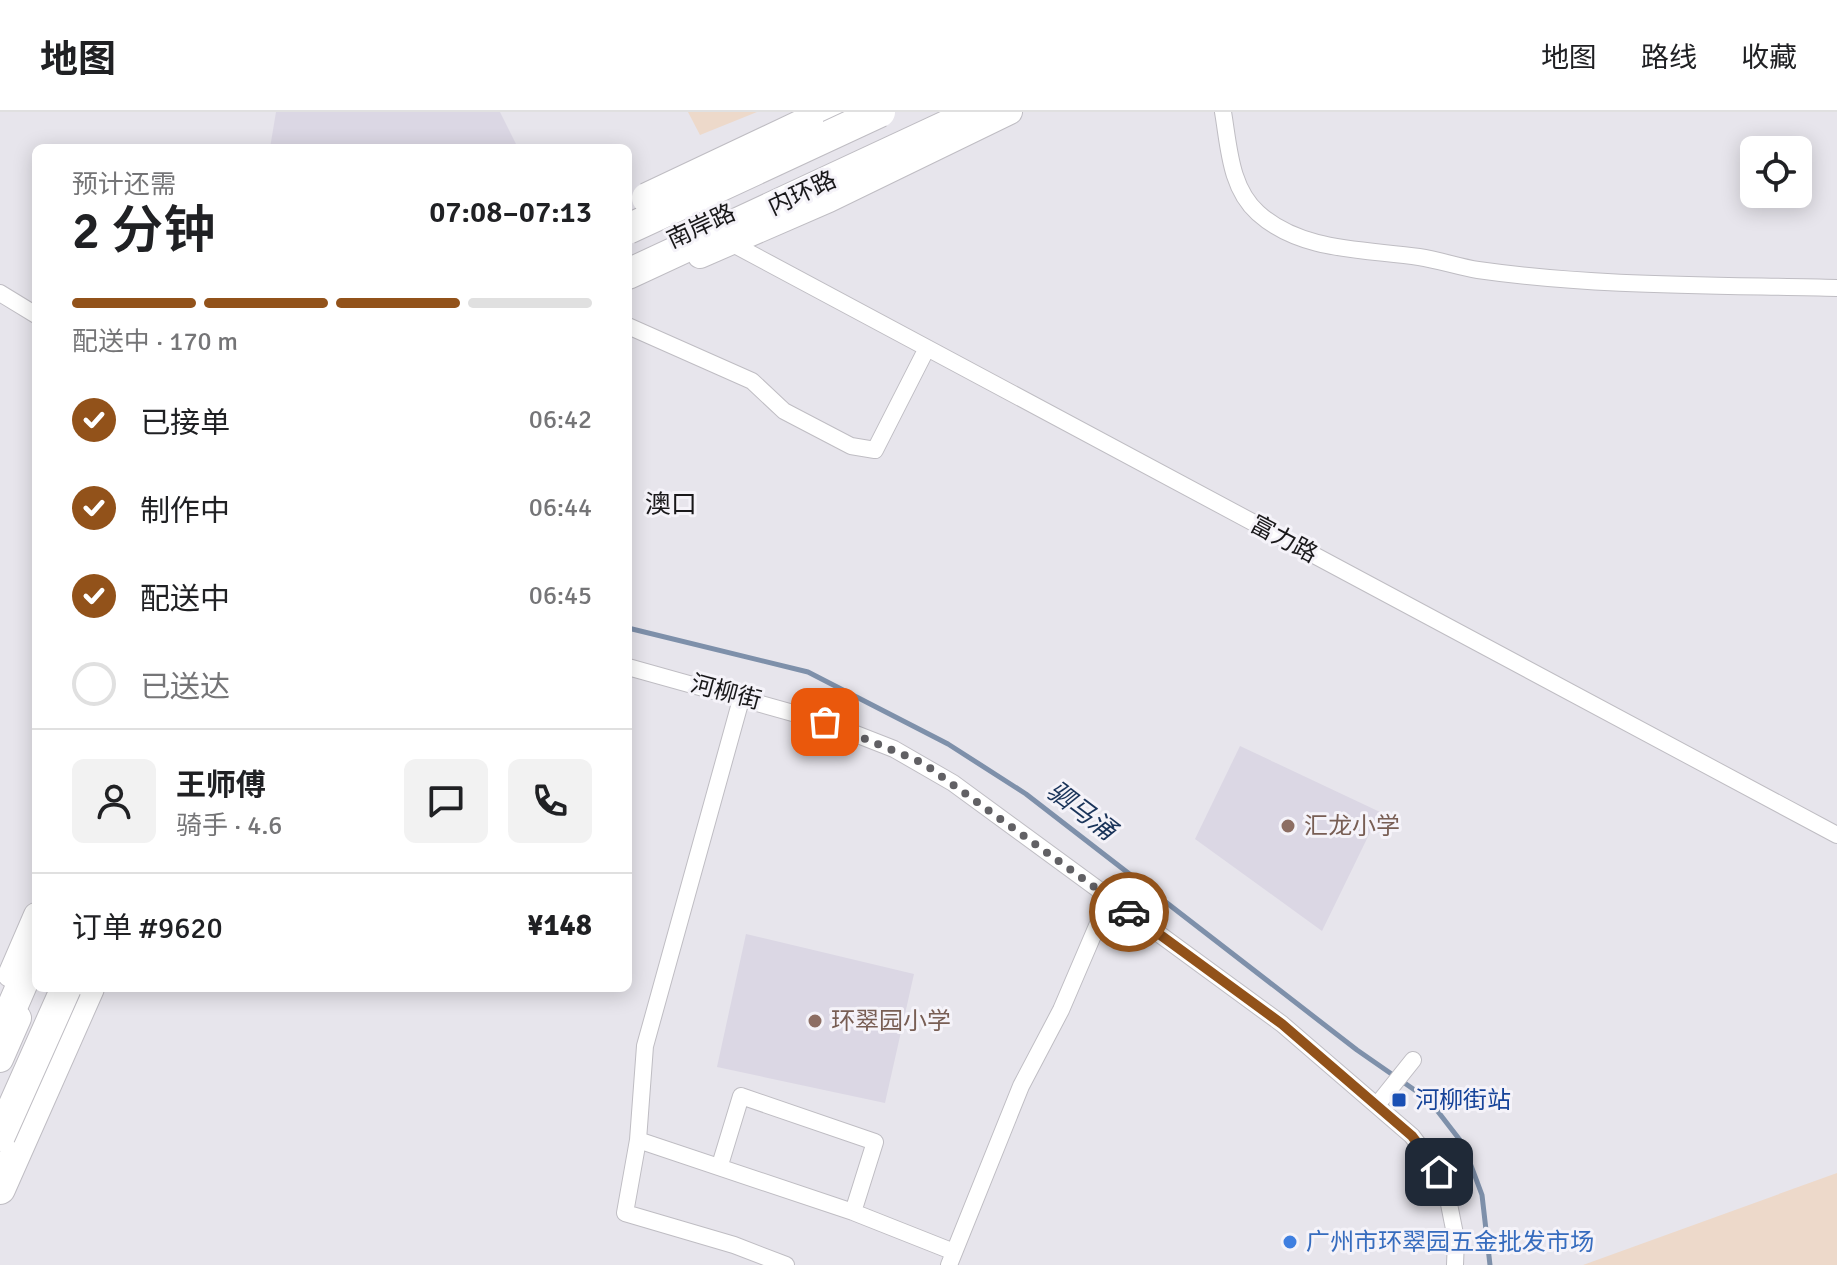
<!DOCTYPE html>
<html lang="zh">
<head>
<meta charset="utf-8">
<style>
  :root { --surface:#fff; --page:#f2f2f2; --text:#202124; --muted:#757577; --line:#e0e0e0; --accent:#92521a }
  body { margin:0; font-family:Signika,"Noto Sans SC",sans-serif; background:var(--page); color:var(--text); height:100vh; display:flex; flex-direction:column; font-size:30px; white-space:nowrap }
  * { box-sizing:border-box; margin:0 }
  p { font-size:26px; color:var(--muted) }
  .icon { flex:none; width:44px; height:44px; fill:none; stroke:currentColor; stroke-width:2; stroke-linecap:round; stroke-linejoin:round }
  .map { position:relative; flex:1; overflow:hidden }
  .drawer { position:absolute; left:32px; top:32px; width:600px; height:848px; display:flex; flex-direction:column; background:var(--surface); border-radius:12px; box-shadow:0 4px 20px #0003 }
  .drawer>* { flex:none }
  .controls { position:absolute; left:1740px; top:24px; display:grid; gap:16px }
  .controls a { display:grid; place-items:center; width:72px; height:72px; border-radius:12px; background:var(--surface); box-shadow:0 4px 20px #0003; font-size:40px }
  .pin { position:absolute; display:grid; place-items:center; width:68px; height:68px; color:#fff; margin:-34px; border-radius:16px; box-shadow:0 4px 12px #0006 }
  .courier { position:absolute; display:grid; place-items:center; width:80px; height:80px; margin:-40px; border:6px solid #92521a; border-radius:50%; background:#fff; color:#222; box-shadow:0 2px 10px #0007 }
  .headline em { font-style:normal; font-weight:600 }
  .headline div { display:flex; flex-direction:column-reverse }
  .headline { display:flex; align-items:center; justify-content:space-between; height:136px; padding:0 40px }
  h1 { font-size:52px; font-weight:600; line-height:60px }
  .bar { display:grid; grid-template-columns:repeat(4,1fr); gap:12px 8px; align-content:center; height:96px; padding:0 40px }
  .bar i { height:10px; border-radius:6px; background:var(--line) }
  .bar .on { background:var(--accent) }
  .bar p { grid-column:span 4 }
  .line { display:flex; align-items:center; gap:20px; padding:0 40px; border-top:2px solid var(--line) }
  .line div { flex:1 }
  .round { display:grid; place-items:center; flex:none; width:84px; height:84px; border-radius:12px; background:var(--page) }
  ol { padding:0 40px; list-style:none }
  li { display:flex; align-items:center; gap:24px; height:88px }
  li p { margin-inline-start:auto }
  li .icon { padding:8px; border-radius:50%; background:var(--accent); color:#fff; stroke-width:4 }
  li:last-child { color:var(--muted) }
  li i { width:44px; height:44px; border:4px solid var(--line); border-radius:50% }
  header { display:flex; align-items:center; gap:48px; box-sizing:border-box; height:112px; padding:0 40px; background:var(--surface); border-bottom:2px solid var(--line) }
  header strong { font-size:38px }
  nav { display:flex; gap:44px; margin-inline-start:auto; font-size:28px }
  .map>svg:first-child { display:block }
  .industrial { fill:#edd9ca }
  .built { fill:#dbd7e4 }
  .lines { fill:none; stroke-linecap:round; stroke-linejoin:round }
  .stream { stroke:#7e90aa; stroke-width:5 }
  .street-casing { stroke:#bfbdc3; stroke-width:18 }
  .secondary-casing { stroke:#bfbdc3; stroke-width:26 }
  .primary-casing { stroke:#bfbdc3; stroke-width:28 }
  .highway-casing { stroke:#bfbdc3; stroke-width:32 }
  .street { stroke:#fff; stroke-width:16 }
  .secondary { stroke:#fff; stroke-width:24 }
  .primary { stroke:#fff; stroke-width:26 }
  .highway { stroke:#fff; stroke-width:30 }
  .highway-bridge-casing { stroke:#bfbdc3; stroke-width:32; stroke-linecap:butt }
  .highway-bridge { stroke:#fff; stroke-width:30 }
  .done { stroke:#616064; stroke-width:8; stroke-dasharray:0 14.4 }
  .route { stroke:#92521a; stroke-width:10 }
  .education-dot { fill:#8d6e63; stroke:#f5f3f9; stroke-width:3 }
  .transit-dot { fill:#1a4fb4; stroke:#f5f3f9; stroke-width:3 }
  .shop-dot { fill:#3f7fe0; stroke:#f5f3f9; stroke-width:3 }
  .labels { text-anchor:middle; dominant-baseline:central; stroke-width:6; stroke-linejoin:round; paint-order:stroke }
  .street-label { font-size:24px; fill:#19181a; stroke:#f5f3f9 }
  .education-label { font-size:24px; fill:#785e54; stroke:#f5f3f9; text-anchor:start }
  .transit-label { font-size:24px; fill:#164399; stroke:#f5f3f9; text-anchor:start }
  .shop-label { font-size:24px; fill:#366cbe; stroke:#f5f3f9; text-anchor:start }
  .neighbourhood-label { font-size:26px; fill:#19181a; stroke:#f5f3f9 }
  .water-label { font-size:26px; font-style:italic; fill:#1a345a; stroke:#f5f3f9 }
</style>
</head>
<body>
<header>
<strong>地图</strong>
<nav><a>地图</a><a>路线</a><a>收藏</a></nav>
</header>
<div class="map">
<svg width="1837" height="1153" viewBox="0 0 1837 1153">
  <rect width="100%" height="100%" fill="#e7e5ec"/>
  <!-- industrial -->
  <path class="industrial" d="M688,0H757L700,23Z
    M1837,1061V1153H1583Z"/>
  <!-- built -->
  <path class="built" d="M276,0H500L518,36H270Z
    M1240,634L1380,700L1322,819L1195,727Z
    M746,822L914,862L885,991L717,955Z"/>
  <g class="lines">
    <!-- stream -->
    <path class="stream" d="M628,516L808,560L948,632L1026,682L1357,938L1429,988L1463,1032L1482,1083L1490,1153"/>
    <!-- street casing -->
    <g class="street-casing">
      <path id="street" d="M1223,0C1229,35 1230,76 1258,101C1301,140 1365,137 1419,145C1439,148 1459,155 1478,158C1597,175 1718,173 1837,176
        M731,131L1837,723
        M0,181L36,203
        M628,214L752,269L784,299L851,334L875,338L927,236
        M628,555L825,610L894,637L953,671L1282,912L1412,1024L1439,1060L1447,1082L1456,1127L1455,1153
        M742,584L645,934L638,1028L625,1101L734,1133L786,1153
        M1377,993L1413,948
        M638,1028L853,1100L954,1140
        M720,1053L741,984L875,1030L853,1100
        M949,1153L1021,974L1061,898L1109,786"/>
    </g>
    <!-- secondary casing -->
    <g class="secondary-casing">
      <path id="secondary" d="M700,144L829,88L1010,0
        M10,863L36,803"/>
    </g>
    <!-- primary casing -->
    <g class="primary-casing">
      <path id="primary" d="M0,947L18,906"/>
    </g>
    <!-- highway casing -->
    <g class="highway-casing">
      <path id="highway" d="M808,10L829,0
        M628,162L976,0
        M0,923L36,840
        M0,1077L89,876"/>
    </g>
    <!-- street -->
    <use href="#street" class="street"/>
    <!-- secondary -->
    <use href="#secondary" class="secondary"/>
    <!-- primary -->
    <use href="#primary" class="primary"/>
    <!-- highway -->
    <use href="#highway" class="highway"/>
    <!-- highway-bridge casing -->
    <g class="highway-bridge-casing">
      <path id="highway-bridge" d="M647,86L808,10
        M628,117L880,0
        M0,1024L66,876"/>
    </g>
    <!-- highway-bridge -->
    <use href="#highway-bridge" class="highway-bridge"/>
  </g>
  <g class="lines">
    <!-- done -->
    <path class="done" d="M825,610L923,651L1129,800"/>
    <!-- route -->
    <path class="route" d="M1129,800L1282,912L1412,1024L1439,1060"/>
  </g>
  <!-- markers -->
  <g class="education-dot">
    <circle cx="1288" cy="714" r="8"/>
    <circle cx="815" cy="909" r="8"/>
  </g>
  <rect class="transit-dot" x="1391" y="980" width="16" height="16" rx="4"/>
  <circle class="shop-dot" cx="1290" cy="1130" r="8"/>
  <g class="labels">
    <!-- street labels -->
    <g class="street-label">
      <text transform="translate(802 81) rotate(-25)">内环路</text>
      <text transform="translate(701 114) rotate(-25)">南岸路</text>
      <text transform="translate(1284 427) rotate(28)">富力路</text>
      <text transform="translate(726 580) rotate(15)">河柳街</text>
    </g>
    <!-- education labels -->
    <g class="education-label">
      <text x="1304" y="714">汇龙小学</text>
      <text x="831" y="909">环翠园小学</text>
    </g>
    <!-- transit labels -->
    <g class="transit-label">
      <text x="1415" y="988">河柳街站</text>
    </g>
    <!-- shop labels -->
    <g class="shop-label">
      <text x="1306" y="1130">广州市环翠园五金批发市场</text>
    </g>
    <!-- neighbourhood labels -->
    <g class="neighbourhood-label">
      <text x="671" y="393">澳口</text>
    </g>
    <!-- water labels -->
    <g class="water-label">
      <text transform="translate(1081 699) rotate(37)">驷马涌</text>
    </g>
  </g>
</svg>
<div class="controls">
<a><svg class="icon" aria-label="locate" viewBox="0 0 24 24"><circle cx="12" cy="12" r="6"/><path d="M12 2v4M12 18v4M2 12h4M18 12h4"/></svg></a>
</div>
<div class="pin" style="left:825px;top:610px;background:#ea580c"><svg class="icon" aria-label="bag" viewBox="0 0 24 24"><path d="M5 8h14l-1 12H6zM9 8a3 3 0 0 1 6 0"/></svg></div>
<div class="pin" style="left:1439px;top:1060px;background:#1f2937"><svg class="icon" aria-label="home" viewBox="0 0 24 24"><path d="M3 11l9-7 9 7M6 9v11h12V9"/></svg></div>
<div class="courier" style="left:1129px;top:800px"><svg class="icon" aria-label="car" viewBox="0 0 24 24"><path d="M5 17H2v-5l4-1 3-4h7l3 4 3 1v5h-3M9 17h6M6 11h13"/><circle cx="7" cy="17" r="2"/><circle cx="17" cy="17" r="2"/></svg></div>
<section class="drawer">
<div class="headline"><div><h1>2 分钟</h1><p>预计还需</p></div><em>07:08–07:13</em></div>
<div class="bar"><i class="on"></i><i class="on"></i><i class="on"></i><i></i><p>配送中 · 170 m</p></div>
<ol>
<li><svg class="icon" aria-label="check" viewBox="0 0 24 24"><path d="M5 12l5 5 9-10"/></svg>已接单<p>06:42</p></li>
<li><svg class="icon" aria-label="check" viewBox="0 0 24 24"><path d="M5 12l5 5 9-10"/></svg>制作中<p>06:44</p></li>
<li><svg class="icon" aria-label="check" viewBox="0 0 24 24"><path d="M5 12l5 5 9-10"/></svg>配送中<p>06:45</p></li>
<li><i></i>已送达</li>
</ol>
<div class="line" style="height:144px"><a class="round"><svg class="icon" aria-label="person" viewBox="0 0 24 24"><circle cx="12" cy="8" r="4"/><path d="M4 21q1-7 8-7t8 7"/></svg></a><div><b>王师傅</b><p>骑手 · 4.6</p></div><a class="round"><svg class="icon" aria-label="chat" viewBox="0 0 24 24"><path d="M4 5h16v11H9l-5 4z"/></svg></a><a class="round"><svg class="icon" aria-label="phone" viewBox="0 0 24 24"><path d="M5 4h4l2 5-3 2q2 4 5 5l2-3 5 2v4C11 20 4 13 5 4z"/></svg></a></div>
<div class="line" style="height:104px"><div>订单 #9620</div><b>¥148</b></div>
</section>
</div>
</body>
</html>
